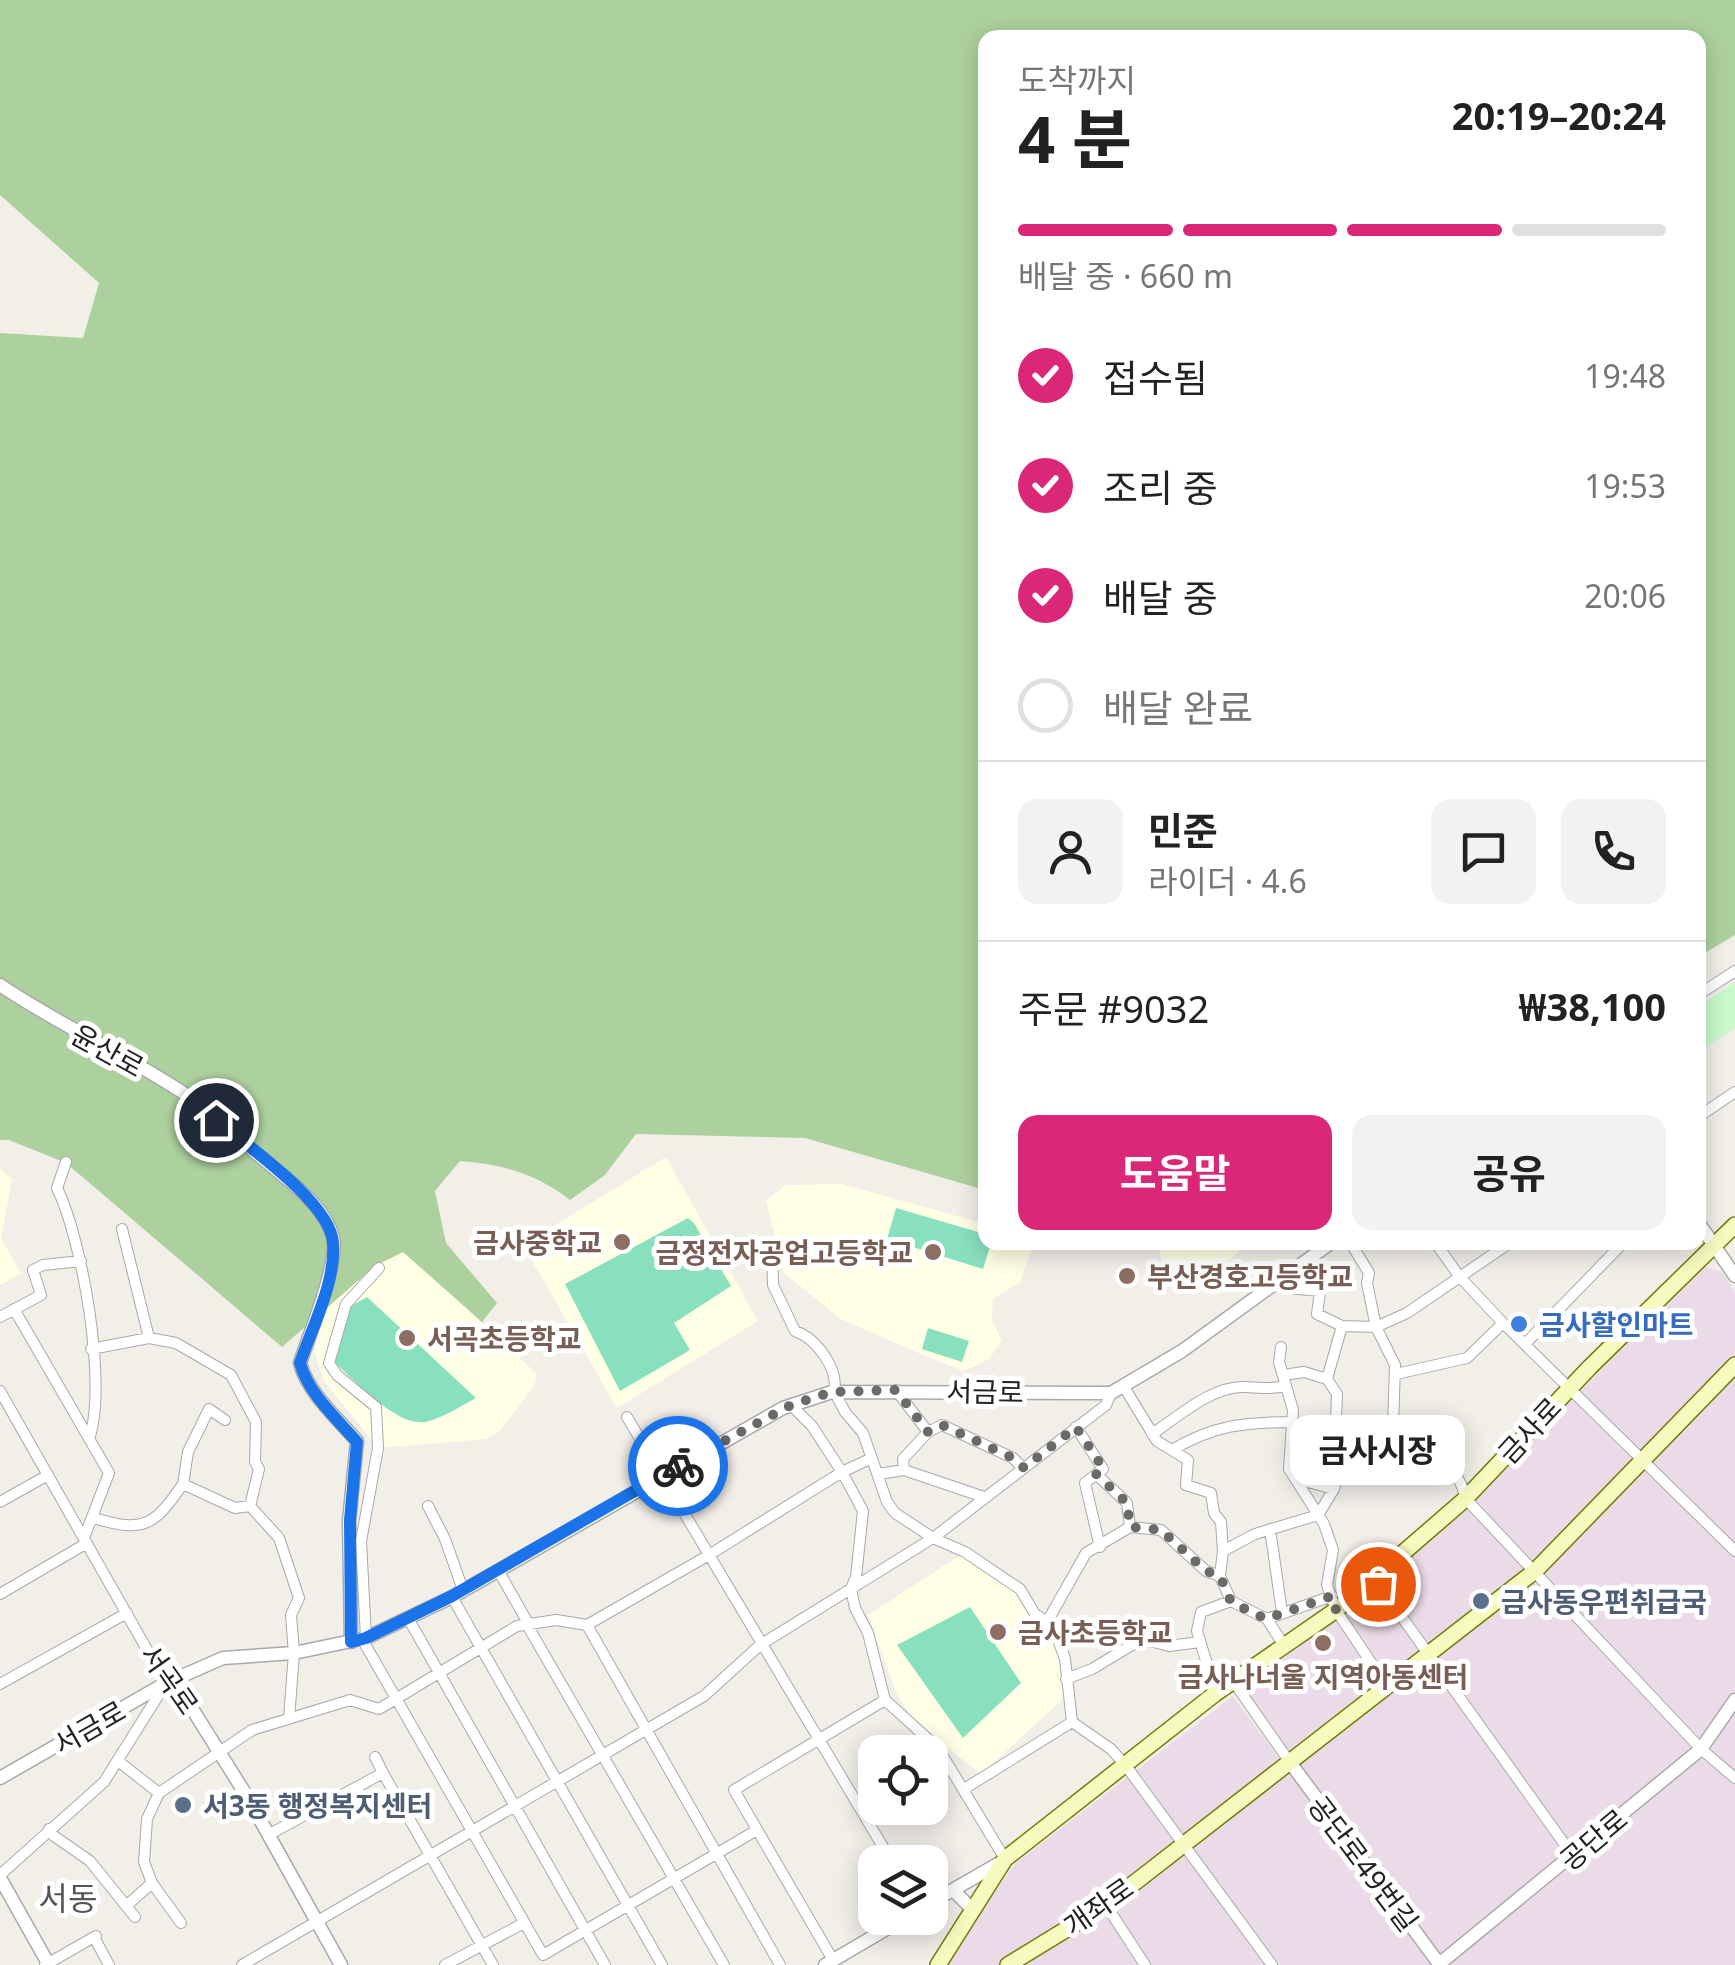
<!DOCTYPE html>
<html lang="ko">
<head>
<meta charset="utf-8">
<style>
  :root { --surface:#fff; --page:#f2f2f2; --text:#222; --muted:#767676; --line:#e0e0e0; --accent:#db2777 }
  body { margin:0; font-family:"Noto Sans","Noto Sans KR",sans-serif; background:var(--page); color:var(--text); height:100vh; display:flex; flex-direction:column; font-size:38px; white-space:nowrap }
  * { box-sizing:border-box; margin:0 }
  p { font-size:32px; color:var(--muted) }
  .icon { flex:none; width:55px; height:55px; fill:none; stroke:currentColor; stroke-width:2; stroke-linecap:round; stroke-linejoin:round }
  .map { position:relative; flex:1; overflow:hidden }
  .drawer { position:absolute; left:978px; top:30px; width:728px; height:1220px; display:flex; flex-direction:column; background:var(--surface); border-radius:20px; box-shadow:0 5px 25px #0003 }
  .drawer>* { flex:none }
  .controls { position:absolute; left:858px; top:1735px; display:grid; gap:20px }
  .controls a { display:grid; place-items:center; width:90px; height:90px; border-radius:20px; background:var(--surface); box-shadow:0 5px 25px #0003; font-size:50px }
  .pin { position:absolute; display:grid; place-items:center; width:85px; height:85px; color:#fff; margin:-42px; border:5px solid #fff; border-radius:50%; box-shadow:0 2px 10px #0007 }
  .courier { position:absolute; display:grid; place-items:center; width:100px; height:100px; margin:-50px; border:8px solid #1a73e8; border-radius:50%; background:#fff; color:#222; box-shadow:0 2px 12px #0007 }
  .bubble { position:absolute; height:70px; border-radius:20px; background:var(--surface); box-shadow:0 5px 25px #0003; font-size:32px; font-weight:700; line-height:70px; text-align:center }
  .overview em { font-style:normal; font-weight:700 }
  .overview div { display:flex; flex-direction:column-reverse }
  .overview { display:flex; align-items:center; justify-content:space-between; height:170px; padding:0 40px }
  h1 { font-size:65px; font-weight:700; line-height:75px }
  .bar { display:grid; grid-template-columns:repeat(4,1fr); gap:15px 10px; align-content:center; height:120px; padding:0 40px }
  .bar i { height:12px; border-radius:8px; background:var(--line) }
  .bar .current { background:var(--accent) }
  .bar p { grid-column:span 4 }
  .line { display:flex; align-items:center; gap:25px; padding:0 40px; border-top:2px solid var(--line) }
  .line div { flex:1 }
  .round { display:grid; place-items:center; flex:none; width:105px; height:105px; border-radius:20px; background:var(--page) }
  ol { padding:0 40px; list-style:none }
  li { display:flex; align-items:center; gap:30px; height:110px }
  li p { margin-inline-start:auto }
  li .icon { padding:10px; border-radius:50%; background:var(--accent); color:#fff; stroke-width:4 }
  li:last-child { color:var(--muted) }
  li i { width:55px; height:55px; border:5px solid var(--line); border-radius:50% }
  .button { display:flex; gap:20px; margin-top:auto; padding:20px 40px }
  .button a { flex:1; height:115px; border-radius:20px; background:var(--accent); color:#fff; font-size:40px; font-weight:700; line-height:115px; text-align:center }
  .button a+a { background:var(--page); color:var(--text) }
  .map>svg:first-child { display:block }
  .industrial { fill:#ebdbe8 }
  .education { fill:#ffffe5 }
  .forest { fill:#add19e }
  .park { fill:#c8facc }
  .pitch { fill:#88e0be }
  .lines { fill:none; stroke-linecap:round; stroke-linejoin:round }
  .minor-casing { stroke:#a9a9a9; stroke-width:12 }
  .tertiary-casing { stroke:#a9a9a9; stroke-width:15 }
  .secondary-casing { stroke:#707d05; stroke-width:18 }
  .minor { stroke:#fff; stroke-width:10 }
  .tertiary { stroke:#fff; stroke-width:12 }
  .secondary { stroke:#f7fabf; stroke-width:15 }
  .done { stroke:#6b6a68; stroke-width:10; stroke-dasharray:0 18 }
  .route { stroke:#1a73e8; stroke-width:12 }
  .education-dot { fill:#8d6e63; stroke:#fff; stroke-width:4 }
  .shop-dot { fill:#3f7fe0; stroke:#fff; stroke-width:4 }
  .service-dot { fill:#5c6f8a; stroke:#fff; stroke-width:4 }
  .labels { text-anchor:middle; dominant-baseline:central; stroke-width:10; stroke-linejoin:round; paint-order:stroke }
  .street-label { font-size:28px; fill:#222; stroke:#fff }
  .education-label { font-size:28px; font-weight:bold; fill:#785e54; stroke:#fff; text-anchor:start }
  .shop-label { font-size:28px; font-weight:bold; fill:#366cbe; stroke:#fff; text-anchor:start }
  .service-label { font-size:28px; font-weight:bold; fill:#4e5e75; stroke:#fff; text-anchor:start }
  .quarter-label { font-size:32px; fill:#555; stroke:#fff }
</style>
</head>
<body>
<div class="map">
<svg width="1735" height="1965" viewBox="0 0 1735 1965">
  <rect width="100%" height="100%" fill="#f2efe9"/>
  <!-- industrial -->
  <path class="industrial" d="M1704,1266L1722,1272L1735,1293V1965H1447L1243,1689L1351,1607L1475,1498Z
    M1233,1696L1432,1965H947L970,1927L1016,1863Z"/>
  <!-- education -->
  <path class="education" d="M666,1157L758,1321L617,1408L523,1245Z
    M0,1169L12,1179L1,1238L21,1273L0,1285Z
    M842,1184L985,1224V1242L1034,1243L1020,1282L993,1299L992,1321L1002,1341L989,1359L964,1371L935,1360L842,1320L783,1272L766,1200L786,1185Z
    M1158,1243V1242L1247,1243L1220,1270L1193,1262L1181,1267L1162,1263Z
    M404,1251L537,1374L534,1386L501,1430L487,1439L378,1448L324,1381L315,1354L318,1315L375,1266Z
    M959,1556L1018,1594L1053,1636L1059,1658L1063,1699L981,1774L918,1725L898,1697L868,1615Z"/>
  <!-- forest -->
  <path class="forest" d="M0,0H1735V935L1698,957V38H985V1190L805,1138L636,1134L605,1175L570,1200C537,1174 502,1164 460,1161L435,1191L446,1243L497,1303L482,1322L403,1252L375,1266L282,1347L66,1163L9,1140H0V333L83,338L99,283L0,195Z"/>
  <!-- park -->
  <path class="park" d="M1735,982V1028L1698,1052V1007Z"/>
  <!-- pitch -->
  <path class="pitch" d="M896,1208L985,1234V1242L991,1243L983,1269L887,1239Z
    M688,1218L694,1223L731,1286L674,1323L690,1350L620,1391L565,1284Z
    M367,1297L476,1398C459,1407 443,1418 425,1422C397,1427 353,1379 333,1361L349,1307Z
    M928,1328L969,1341L962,1362L922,1349Z
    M970,1607L1021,1683L963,1738L897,1645Z"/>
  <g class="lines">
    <!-- minor casing -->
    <g class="minor-casing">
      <path id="minor" d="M1698,995L1735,971
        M1698,1117L1735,1092
        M66,1162L57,1188C82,1239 108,1385 89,1439
        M122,1229L149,1338
        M1350,1242L1369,1273L1367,1283L1376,1327L1395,1365L1393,1427L1401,1451C1430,1457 1460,1464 1465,1498L1701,1749L1735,1778
        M1435,1242L1459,1276L1503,1323L1735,1551
        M772,1248L773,1285L795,1331C816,1338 839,1369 834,1391L845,1412L863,1433L887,1502L895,1513L933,1538L965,1552L1020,1589L1035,1614L1053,1626L1065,1659L1072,1722L1111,1749L1126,1766L1272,1965
        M1280,1279L1288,1288L1320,1291L1317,1314L1342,1326L1376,1327L1407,1313L1511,1242
        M14,1309L109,1473L84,1538
        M0,1317L41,1295L33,1270L43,1265L81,1261
        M1525,1344L1624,1242
        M1281,1347L1279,1362L1293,1410L1289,1469L1324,1524L1333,1550L1327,1585L1336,1610L1386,1685
        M91,1349L149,1338L176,1343L231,1375L256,1422L255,1462L259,1469L250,1506
        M1396,1374L1467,1358L1503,1323
        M1327,1379L1342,1326
        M1124,1387L1157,1441L1188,1460L1186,1485L1211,1493L1214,1513L1221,1522L1223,1551
        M896,1390L928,1432
        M0,1391L166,1683L104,1782L0,1875
        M791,1405L812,1426L842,1472L863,1511L856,1577L851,1589L855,1608L868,1633L885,1700L938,1748L1005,1859
        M627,1417L892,1862
        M225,1420L209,1409L188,1452L183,1484L235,1508L250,1506L279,1538L299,1598L291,1615L294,1653L289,1719
        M1076,1427L1103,1469L1085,1483L1100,1547
        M1152,1434C1178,1417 1212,1385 1246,1387C1260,1388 1270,1389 1285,1386
        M1344,1445L1393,1427
        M1172,1450C1214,1425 1245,1422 1294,1422
        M1343,1450L1388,1465L1401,1451
        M904,1470L903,1459L928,1432L942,1425L1013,1458L1023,1468
        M878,1474L904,1470L984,1497
        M1096,1474L1127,1503L1130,1527
        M1297,1479L1334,1489
        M0,1502L48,1475
        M428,1506L445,1539L463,1590
        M94,1518C144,1533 154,1526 183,1484
        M1270,1529L1282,1612
        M498,1570L528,1623
        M1220,1576L1231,1601L1267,1619L1283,1644
        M1374,1578L1573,1856
        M0,1594L87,1543
        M452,1597L662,1965
        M408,1618L605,1965
        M1267,1619L1332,1596
        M1047,1622L1086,1553L1130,1527L1161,1530L1206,1571L1220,1576L1223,1551L1255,1534L1318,1515L1334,1489L1344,1445L1336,1419L1337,1394L1327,1379L1304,1372L1283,1375
        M526,1623L724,1965
        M587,1625L780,1965
        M366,1638L361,1541L378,1448L376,1407L337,1375L329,1363L346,1304L379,1268
        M362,1639L543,1955L757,1830
        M1066,1679L1092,1669L1137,1642L1150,1641L1169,1646L1200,1642
        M1233,1681L1289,1761
        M0,1684L127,1613
        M1216,1693L1197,1631L1201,1612L1231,1601
        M375,1757L383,1773
        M118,1761L159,1793
        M964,1789L1072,1722
        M49,1829L54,1836L90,1861L135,1917
        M268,1835L383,1773L493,1965
        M1106,1905L1145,1965
        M126,1906L152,1883
        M181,1923L152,1883L144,1862L147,1819L159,1793L252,1730L350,1700L379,1709L517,1626L556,1620L587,1625L709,1555L842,1472L872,1458
        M94,1937L109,1965
        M833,1960L734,1790L885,1700
        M45,1965L96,1936
        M242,1965L704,1696L760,1645L933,1538L1106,1405L1111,1393
        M445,1965L524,1923"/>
    </g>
    <!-- tertiary casing -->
    <g class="tertiary-casing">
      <path id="tertiary" d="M0,985C59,1025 125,1054 185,1094C214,1114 241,1141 268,1163C291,1183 324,1205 333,1237C339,1264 309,1335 300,1363C308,1393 337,1418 357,1441L349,1521L351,1642
        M1698,1222L1735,1276
        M166,1683L186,1699L248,1798L341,1965
        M1289,1761L1440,1965
        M0,1778L166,1683L223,1658L294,1653L366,1638L452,1597L783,1408L832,1392L1111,1393L1182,1351L1332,1242
        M0,1878L49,1965
        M953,1890L973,1910
        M930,1903L1003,1861
        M825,1965L905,1918
        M1438,1965L1701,1749L1735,1700"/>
    </g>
    <!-- secondary casing -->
    <g class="secondary-casing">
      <path id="secondary" d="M938,1965L1005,1859L1216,1693L1336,1610L1374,1578L1464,1500L1590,1367L1735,1225
        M1008,1965L1106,1905L1535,1571L1735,1365"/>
    </g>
    <!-- minor -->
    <use href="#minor" class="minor"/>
    <!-- tertiary -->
    <use href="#tertiary" class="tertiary"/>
    <!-- secondary -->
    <use href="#secondary" class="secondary"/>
  </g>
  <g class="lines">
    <!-- done -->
    <path class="done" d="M678,1466L791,1405L832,1392L896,1390L928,1432L942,1425L1013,1458L1024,1468L1076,1427L1103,1468L1096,1474L1127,1503L1130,1527L1161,1530L1206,1571L1220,1576L1231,1602L1266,1619L1332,1596L1336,1610L1374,1578L1378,1584"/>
    <!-- route -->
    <path class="route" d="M216,1120C246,1145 331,1203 333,1243C336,1282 312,1327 300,1363C308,1393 336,1418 357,1442L350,1520L351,1642L366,1638L452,1596L678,1466"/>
  </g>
  <!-- markers -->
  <g class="education-dot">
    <circle cx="622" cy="1242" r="10"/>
    <circle cx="933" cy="1252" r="10"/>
    <circle cx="1127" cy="1276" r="10"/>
    <circle cx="407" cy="1338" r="10"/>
    <circle cx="998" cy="1632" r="10"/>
    <circle cx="1323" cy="1643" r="10"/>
  </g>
  <circle class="shop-dot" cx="1519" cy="1324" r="10"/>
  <g class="service-dot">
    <circle cx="1481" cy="1601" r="10"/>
    <circle cx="183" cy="1805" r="10"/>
  </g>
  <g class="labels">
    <!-- street labels -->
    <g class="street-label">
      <text transform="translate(108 1050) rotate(29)">윤산로</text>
      <text transform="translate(985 1391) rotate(1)">서금로</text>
      <text transform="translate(1529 1430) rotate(-47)">금사로</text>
      <text transform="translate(170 1679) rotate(55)">서곡로</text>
      <text transform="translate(89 1727) rotate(-30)">서금로</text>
      <text transform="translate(1593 1839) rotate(-40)">공단로</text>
      <text transform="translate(1364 1863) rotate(53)">공단로49번길</text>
      <text transform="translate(1098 1906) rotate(-35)">개좌로</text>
    </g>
    <!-- education labels -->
    <g class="education-label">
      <text x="602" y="1242" text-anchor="end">금사중학교</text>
      <text x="913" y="1252" text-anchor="end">금정전자공업고등학교</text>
      <text x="1147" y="1276">부산경호고등학교</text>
      <text x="427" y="1338">서곡초등학교</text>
      <text x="1018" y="1632">금사초등학교</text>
      <text x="1323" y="1676" text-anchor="middle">금사나너울 지역아동센터</text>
    </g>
    <!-- shop labels -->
    <g class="shop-label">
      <text x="1539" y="1324">금사할인마트</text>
    </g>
    <!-- service labels -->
    <g class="service-label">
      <text x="1501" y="1601">금사동우편취급국</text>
      <text x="203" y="1805">서3동 행정복지센터</text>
    </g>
    <!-- quarter labels -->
    <g class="quarter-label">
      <text x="68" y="1897">서동</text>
    </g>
  </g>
</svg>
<div class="controls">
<a><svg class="icon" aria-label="locate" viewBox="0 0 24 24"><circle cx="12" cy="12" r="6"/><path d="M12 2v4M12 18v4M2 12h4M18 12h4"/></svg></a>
<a><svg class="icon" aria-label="layers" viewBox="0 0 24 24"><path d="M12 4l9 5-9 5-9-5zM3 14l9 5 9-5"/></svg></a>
</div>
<div class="pin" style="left:1378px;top:1584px;background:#ea580c"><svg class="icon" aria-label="bag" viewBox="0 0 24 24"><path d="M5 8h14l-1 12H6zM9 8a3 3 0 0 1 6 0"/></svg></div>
<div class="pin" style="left:216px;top:1120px;background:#1f2937"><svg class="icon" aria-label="home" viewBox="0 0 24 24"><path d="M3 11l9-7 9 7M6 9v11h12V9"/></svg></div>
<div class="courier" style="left:678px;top:1466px"><svg class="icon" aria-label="bike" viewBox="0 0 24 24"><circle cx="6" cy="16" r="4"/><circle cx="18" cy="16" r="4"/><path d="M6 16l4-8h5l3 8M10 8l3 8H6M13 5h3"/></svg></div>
<div class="bubble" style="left:1290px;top:1415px;width:175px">금사시장</div>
<section class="drawer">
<div class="overview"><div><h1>4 분</h1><p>도착까지</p></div><em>20:19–20:24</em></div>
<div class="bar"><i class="current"></i><i class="current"></i><i class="current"></i><i></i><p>배달 중 · 660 m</p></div>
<ol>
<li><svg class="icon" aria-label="check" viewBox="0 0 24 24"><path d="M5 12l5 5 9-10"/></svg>접수됨<p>19:48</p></li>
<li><svg class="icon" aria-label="check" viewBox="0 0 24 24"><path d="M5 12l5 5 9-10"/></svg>조리 중<p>19:53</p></li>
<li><svg class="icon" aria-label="check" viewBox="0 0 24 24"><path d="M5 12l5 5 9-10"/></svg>배달 중<p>20:06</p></li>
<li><i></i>배달 완료</li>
</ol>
<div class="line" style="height:180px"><a class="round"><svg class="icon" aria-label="person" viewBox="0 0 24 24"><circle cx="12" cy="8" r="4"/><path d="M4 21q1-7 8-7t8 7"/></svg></a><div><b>민준</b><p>라이더 · 4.6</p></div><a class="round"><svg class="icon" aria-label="chat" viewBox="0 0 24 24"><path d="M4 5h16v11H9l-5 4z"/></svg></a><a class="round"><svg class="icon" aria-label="phone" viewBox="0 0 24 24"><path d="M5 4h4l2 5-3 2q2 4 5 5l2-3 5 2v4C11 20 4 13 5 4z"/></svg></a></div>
<div class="line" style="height:130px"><div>주문 #9032</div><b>₩38,100</b></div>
<div class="button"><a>도움말</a><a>공유</a></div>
</section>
</div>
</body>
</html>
